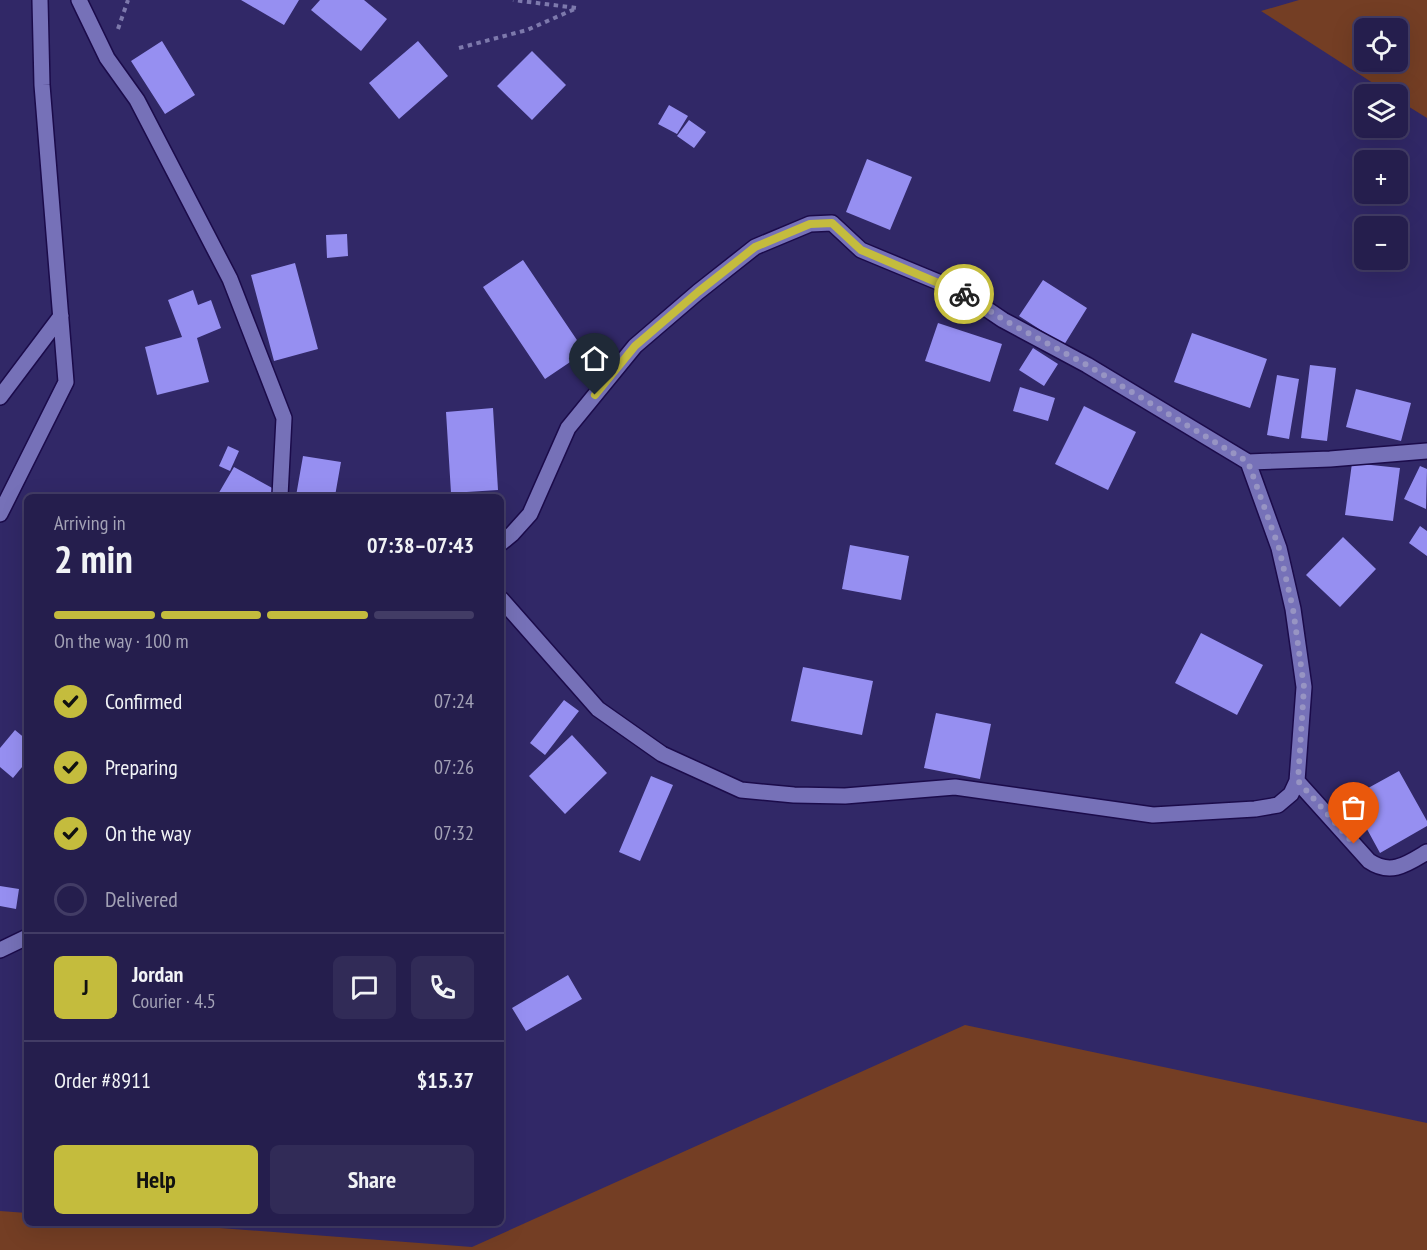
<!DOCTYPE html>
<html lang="en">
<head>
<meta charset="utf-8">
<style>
  :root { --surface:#251e4d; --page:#312b57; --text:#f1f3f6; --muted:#a3a2b6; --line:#423c65; --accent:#c4bc3d }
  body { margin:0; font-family:"PT Sans Narrow",sans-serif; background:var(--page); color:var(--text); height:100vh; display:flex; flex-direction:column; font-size:22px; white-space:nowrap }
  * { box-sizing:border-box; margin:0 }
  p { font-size:20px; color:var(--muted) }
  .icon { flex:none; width:33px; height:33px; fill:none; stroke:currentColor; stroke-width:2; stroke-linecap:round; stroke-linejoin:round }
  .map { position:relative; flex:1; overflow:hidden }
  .details { position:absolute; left:24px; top:494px; width:480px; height:732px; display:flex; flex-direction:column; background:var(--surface); border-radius:9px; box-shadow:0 6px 24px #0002,0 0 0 2px var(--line) }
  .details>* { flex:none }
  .buttons { position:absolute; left:1354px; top:18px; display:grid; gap:12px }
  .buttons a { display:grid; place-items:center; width:54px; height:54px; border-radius:9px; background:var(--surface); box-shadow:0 6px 24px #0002,0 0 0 2px var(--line); font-size:30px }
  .pin { position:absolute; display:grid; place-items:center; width:51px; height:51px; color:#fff; margin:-62px -26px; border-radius:50% 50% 50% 0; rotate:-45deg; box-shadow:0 0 6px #0007 }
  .pin .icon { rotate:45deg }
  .courier { position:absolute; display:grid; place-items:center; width:60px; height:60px; margin:-30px; border:4px solid #c4bc3d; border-radius:50%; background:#fff; color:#222; box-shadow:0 2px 8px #0007 }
  .headline em { font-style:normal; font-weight:700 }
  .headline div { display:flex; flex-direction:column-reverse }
  .headline { display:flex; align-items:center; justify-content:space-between; height:102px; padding:0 30px }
  h1 { font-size:39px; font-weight:700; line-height:45px }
  .bar { display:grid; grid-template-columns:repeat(4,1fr); gap:9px 6px; align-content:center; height:72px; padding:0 30px }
  .bar i { height:8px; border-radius:4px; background:var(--line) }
  .bar .active { background:var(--accent) }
  .bar p { grid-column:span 4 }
  .line { display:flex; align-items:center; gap:15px; padding:0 30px; border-top:2px solid var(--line) }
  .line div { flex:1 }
  .round { display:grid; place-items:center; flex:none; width:63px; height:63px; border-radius:9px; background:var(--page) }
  ol { padding:0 30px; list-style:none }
  li { display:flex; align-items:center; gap:18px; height:66px }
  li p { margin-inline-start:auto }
  li .icon { padding:6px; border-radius:50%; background:var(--accent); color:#111; stroke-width:4 }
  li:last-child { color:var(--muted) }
  li i { width:33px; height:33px; border:3px solid var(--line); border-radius:50% }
  .cta { display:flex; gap:12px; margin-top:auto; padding:12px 30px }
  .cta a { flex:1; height:69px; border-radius:9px; background:var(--accent); color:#111; font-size:24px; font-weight:700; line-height:69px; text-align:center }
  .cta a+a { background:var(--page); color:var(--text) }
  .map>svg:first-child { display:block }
  .green { fill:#743e24; fill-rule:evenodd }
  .building { fill:#968ff1 }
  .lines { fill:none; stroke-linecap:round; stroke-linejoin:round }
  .minor-casing { stroke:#1b0b4a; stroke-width:18 }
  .path { stroke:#7d79ac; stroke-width:4; stroke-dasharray:4.5 4.5; stroke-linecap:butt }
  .minor { stroke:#7671b8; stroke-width:15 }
  .done { stroke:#9794c3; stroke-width:6; stroke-dasharray:0 10.8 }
  .route { stroke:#c4bc3d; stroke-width:8 }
</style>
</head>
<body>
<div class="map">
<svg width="1427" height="1250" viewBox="0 0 1427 1250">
  <rect width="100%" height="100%" fill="#312867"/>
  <!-- green -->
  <path class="green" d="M1299,0H1427V118L1398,100V94H1390L1261,11ZM1365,28H1398V62H1365Z
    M965,1025L1427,1123V1250H0V1211L27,1213V1222L153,1223L472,1247Z"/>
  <!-- building -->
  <path class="building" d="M241,0H299L284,25Z
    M320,0H364L387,19L361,51L311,10Z
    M162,41L195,95L165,114L131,61Z
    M418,41L448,76L399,119L369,83Z
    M532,51L566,85L532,120L497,86Z
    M669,105L688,116L677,134L658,124Z
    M689,120L706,132L694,148L677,136Z
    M867,159L912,177L890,230L846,212Z
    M347,234L348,256L327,258L326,235Z
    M523,260L585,352L545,379L483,287Z
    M295,263L318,349L274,361L251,275Z
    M1043,280L1087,308L1064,345L1019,316Z
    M193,290L198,305L211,300L221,328L197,338L209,382L157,395L145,347L182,337L168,300Z
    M938,323L1002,344L990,382L925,361Z
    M1192,333L1267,359L1250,408L1174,382Z
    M1033,348L1058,364L1044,386L1019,370Z
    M1310,365L1336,368L1327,441L1301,438Z
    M1277,375L1299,379L1289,439L1267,435Z
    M1020,387L1055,398L1048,421L1013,411Z
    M1356,389L1411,403L1401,441L1346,427Z
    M1084,406L1136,432L1108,490L1055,464Z
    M493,408L498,490L451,493L446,412Z
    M228,446L239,451L230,471L219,466Z
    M303,456L341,462L335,496H296Z
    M1352,463L1400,468L1393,521L1345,515Z
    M1420,466L1427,469L1426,509L1404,499Z
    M234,467L274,489L270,496H217Z
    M1420,526L1427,531V556L1409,543Z
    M1343,537L1376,569L1340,607L1306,575Z
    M850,545L909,556L901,600L842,589Z
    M1201,633L1263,665L1237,715L1175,683Z
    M803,667L873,681L862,735L791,721Z
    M564,700L579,711L545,755L530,743Z
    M936,713L991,724L980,779L924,768Z
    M15,730L27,740V761L13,778L0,767V748Z
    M572,735L607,773L565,814L529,776Z
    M1399,771L1427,821V826L1380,853L1350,798Z
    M651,776L673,785L640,861L619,852Z
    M0,886L19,889L16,909L0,906Z
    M568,975L582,999L526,1031L512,1008Z"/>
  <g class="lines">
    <!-- minor casing -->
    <g class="minor-casing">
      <path id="minor" d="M79,0L107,58L137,100L230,279L284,418L280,496
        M0,397L61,316
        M1248,462L1330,459L1427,451
        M0,514L66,382L42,85L40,0
        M501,543L512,534L530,514L568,428L635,346L698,292L755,247L810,224L832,223L861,250L960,291L1003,320L1087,365L1248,462L1279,548L1293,609L1304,687L1297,781L1291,794L1278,805L1255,809L1153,815L955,787L845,796L794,795L741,790L662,754L598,709L501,599
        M1297,781L1369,861C1391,876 1407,864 1427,852
        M0,950L27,937"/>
    </g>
    <!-- path -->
    <path class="path" d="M118,29L128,0
      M459,48L527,30L577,8L513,0"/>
    <!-- minor -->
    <use href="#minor" class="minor"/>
  </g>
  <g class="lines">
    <!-- done -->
    <path class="done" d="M964,294L1004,320L1087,365L1248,462L1279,548L1293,609L1304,687L1298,781L1354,844"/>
    <!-- route -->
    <path class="route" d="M595,395L635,346L698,292L755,247L810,224L832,223L861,250L964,294"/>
  </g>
</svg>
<div class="buttons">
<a><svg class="icon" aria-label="locate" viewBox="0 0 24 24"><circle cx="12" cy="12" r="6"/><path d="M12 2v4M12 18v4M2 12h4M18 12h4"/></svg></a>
<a><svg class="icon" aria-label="layers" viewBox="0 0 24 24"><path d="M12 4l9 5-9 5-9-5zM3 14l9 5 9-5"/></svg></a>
<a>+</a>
<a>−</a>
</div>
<div class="pin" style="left:1354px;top:844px;background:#ea580c"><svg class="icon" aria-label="bag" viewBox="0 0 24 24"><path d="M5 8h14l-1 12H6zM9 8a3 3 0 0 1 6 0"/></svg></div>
<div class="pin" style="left:595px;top:395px;background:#1f2937"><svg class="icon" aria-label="home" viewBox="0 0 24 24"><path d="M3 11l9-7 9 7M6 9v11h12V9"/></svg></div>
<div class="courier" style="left:964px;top:294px"><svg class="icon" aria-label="bike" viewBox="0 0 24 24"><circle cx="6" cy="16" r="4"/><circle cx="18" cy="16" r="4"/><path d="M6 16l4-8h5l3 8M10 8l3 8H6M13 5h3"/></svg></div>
<section class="details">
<div class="headline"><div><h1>2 min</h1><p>Arriving in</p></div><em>07:38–07:43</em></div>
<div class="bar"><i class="active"></i><i class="active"></i><i class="active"></i><i></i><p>On the way · 100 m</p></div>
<ol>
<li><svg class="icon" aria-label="check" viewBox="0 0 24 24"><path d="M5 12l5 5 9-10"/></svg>Confirmed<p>07:24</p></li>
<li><svg class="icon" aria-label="check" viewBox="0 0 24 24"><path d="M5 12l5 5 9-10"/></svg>Preparing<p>07:26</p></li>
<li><svg class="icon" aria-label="check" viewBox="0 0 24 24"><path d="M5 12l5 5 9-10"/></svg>On the way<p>07:32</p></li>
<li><i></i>Delivered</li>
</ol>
<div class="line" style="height:108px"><b class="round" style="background:var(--accent);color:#111">J</b><div><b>Jordan</b><p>Courier · 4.5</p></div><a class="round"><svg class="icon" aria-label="chat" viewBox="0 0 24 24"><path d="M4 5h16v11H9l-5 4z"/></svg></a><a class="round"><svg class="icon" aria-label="phone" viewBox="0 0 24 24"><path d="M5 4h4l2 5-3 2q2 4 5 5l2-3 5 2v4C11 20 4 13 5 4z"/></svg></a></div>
<div class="line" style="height:78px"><div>Order #8911</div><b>$15.37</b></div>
<div class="cta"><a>Help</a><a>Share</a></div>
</section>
</div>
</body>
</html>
